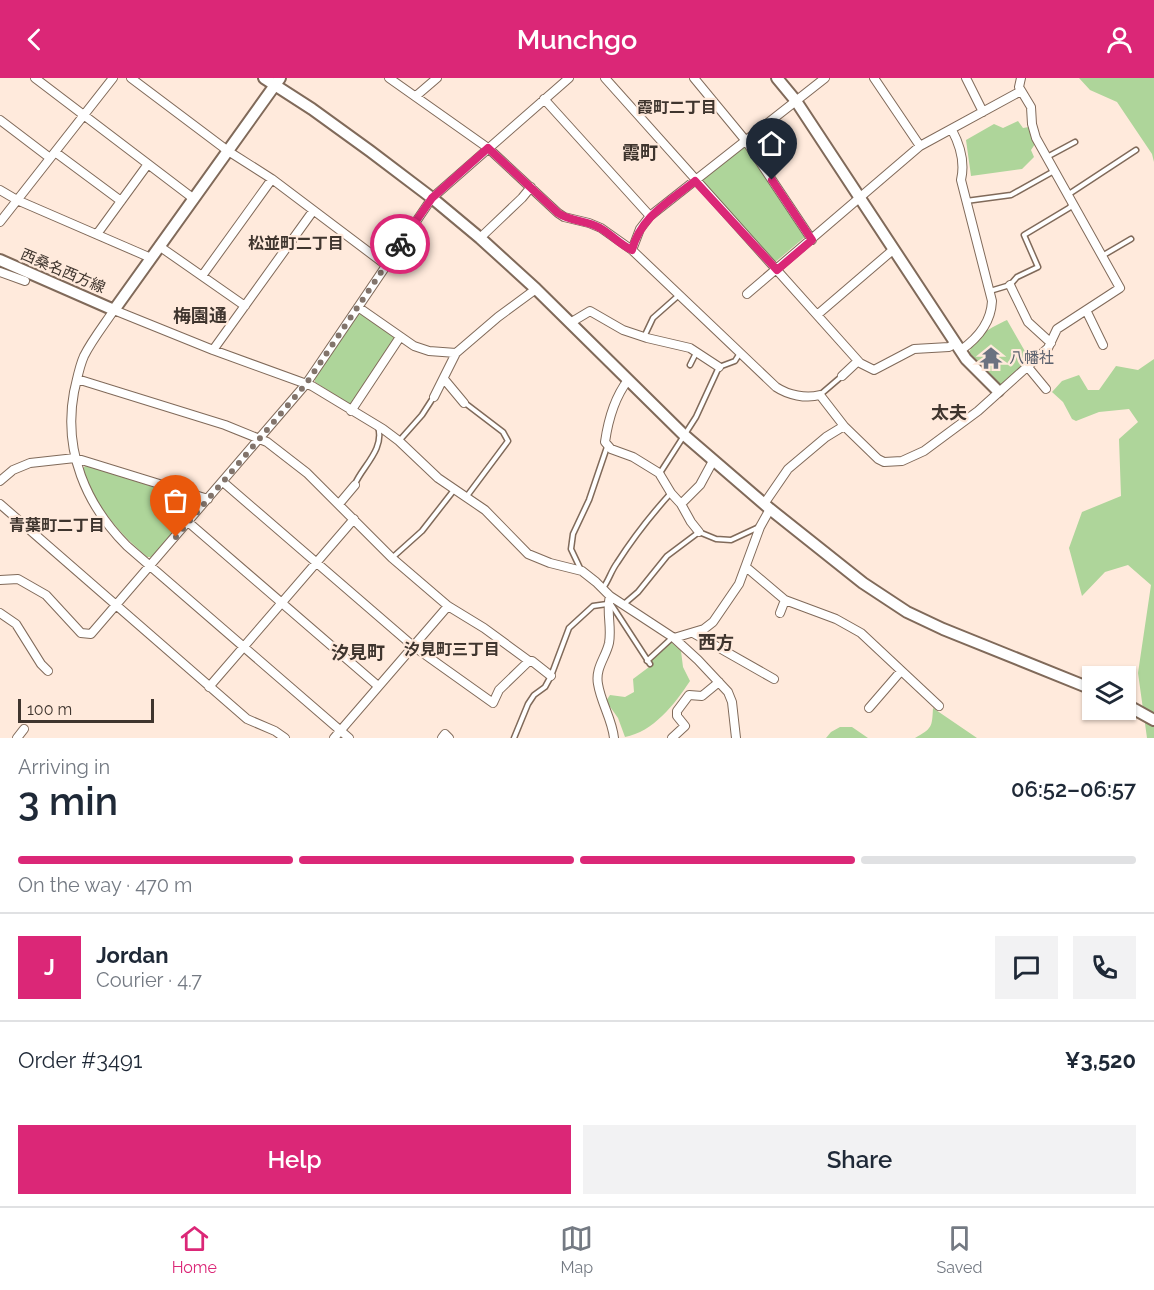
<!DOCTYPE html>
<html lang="en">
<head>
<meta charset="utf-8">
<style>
  :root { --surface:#fff; --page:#f2f2f3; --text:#1f2937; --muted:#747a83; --line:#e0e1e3; --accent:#db2777 }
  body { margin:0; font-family:Raleway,"Noto Sans JP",sans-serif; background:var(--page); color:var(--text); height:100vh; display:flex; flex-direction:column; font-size:22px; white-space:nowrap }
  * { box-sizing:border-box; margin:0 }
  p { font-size:20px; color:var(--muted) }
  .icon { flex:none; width:33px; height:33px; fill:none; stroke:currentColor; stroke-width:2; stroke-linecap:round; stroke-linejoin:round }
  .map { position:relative; height:660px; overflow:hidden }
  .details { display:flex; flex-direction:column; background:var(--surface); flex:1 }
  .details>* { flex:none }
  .tools { position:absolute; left:1082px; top:588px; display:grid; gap:12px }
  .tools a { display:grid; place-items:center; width:54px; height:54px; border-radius:0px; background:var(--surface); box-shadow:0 2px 4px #0004; font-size:30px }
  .scale { position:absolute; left:18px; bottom:15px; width:136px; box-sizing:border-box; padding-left:6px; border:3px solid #3f352e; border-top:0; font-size:16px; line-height:21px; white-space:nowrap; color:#3f352e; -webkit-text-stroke:4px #ffeadc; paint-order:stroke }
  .pin { position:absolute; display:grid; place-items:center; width:51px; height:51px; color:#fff; margin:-62px -26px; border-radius:50% 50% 50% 0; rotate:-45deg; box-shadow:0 0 6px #0007 }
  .pin .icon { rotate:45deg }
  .courier { position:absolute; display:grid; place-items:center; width:60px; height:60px; margin:-30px; border:4px solid #db2777; border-radius:50%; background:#fff; color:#222; box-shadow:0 2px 8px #0007 }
  .headline em { font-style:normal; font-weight:600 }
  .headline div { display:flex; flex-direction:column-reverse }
  .headline { display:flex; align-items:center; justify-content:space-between; height:102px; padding:0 18px }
  h1 { font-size:39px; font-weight:600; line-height:45px }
  .bar { display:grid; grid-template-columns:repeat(4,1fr); gap:9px 6px; align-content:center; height:72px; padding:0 18px }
  .bar i { height:8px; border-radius:4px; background:var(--line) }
  .bar .selected { background:var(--accent) }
  .bar p { grid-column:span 4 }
  .line { display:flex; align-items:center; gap:15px; padding:0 18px; border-top:2px solid var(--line) }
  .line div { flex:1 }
  .round { display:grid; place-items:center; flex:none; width:63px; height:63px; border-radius:0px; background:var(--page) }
  .primary-button { display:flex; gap:12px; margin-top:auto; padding:12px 18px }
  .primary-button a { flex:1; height:69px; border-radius:0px; background:var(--accent); color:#fff; font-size:24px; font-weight:600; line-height:69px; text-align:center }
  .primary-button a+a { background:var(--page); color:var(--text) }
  header { display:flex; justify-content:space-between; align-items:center; height:78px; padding:0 18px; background:var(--accent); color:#fff; font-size:27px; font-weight:600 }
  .tab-bar { display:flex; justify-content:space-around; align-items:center; height:84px; border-top:2px solid var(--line); background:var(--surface); font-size:16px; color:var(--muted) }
  .tab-bar a { display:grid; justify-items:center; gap:3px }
  .tab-bar .selected { color:var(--accent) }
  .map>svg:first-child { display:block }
  .green { fill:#aed59a }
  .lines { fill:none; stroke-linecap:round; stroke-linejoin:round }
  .lane-casing { stroke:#806a5a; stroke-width:7 }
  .street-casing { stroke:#806a5a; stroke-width:10 }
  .secondary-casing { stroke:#806a5a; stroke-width:14 }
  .lane { stroke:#fff; stroke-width:4 }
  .street { stroke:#fff; stroke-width:8 }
  .secondary { stroke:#fff; stroke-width:10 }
  .done { stroke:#82746b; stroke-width:6; stroke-dasharray:0 10.8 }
  .route { stroke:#db2777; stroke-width:8 }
  .labels { text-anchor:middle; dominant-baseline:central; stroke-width:4.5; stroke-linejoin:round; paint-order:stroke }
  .street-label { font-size:15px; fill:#3f352e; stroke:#ffeadc }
  .worship-label { font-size:15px; fill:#5b616d; stroke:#ffeadc; text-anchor:start }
  .neighbourhood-label { font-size:16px; font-weight:bold; fill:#3f352e; stroke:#ffeadc }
  .quarter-label { font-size:18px; font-weight:bold; fill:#3f352e; stroke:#ffeadc }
</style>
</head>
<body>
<header><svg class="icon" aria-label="back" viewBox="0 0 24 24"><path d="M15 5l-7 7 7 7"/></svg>Munchgo<svg class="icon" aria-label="person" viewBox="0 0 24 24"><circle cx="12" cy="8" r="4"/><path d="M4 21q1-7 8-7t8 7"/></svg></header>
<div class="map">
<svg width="1154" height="660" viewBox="0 0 1154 660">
  <rect width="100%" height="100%" fill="#ffeadc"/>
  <!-- green -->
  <path class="green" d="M1079,0H1154V84L1152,76L1117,24L1090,12Z
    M1018,43L1023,50L1029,49L1035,66L1031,72L1034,79L1022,91L971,98L966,62L994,46L1003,50Z
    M743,66L806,158L773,186L699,103Z
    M362,235L394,258L395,262L353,325L349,326L315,304V300L358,237Z
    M1007,242L1030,282L1002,306H998L969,275C974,258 992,249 1007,242Z
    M1154,281V660H1147L1138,595L1151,507L1128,487L1105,494L1082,518L1069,470L1082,434L1121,418L1119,361L1138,344L1129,331L1099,334L1076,343L1072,341L1063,324L1052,314L1062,303L1079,297L1088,312H1099L1116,288L1138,292Z
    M86,387L196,423L197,427L152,479H147C118,454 95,428 83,390Z
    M671,564L681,573L683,589L690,603C675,626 653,654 625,659L618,640L606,623L610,617L625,619L634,614L633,601L653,586L651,582Z
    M933,630L977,660H915C932,650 932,650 933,630Z
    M840,649H852L868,660H826L831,654Z"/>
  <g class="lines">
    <!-- lane casing -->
    <g class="lane-casing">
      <path id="lane" d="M1047,79L1075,64
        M1069,116L1136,72
        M966,123L1011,117L1054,93
        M1102,178L1131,161
        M990,213L1010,207L1017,199L1038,189L1024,157L1069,130L1073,126
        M644,259L653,240L679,217
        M690,287L696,275
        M821,316L842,298
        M465,325L503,354L508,363L467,418
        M399,363L422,337L433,320
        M660,395L696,339L719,289L735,283L740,275
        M355,406C362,389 385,371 378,349
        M393,479L422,453L454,412
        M580,490L571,471L573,456L589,422L607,369
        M603,510C609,502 611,493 617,485C633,460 651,437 670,416
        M611,526L650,586
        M624,526L638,514L667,478L699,454L716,461L731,462L759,449
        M647,583L673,559
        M514,660L528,626L534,617L545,609L551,598L569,550L593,528L607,526"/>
    </g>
    <!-- street casing -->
    <g class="street-casing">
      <path id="street" d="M35,0L194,121
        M131,0L228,73L272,101L386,187
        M389,0L488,70L558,135L564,139L589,145L601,150L632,172L776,309C788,317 806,321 820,317L844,348
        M605,0L860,285L874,292L914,271L949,269L956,265
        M694,0L746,63L812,162
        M874,0L920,68
        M966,0L983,34
        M416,18L437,0
        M544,21L650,138
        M0,42L50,80
        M952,52C960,67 965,85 961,102L992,223C991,245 978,260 961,272
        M55,74L121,123
        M0,112L17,122L151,180
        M0,144L113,0
        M97,156L148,86
        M480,160L522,120L531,109
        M159,168L245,228
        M632,172L640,151L650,138L825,0
        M0,194L25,203
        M202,198L272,101
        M1010,207L1028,244L1051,265
        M747,216L920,68L1021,13
        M358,229L414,268L429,273L456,275L498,239L536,211
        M1086,232L1103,267
        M817,237L894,171
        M570,245L590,233L623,252L647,260L690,270L719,289
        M213,272L313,133
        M1027,288L1046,311
        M842,298L858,283
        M77,301L225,347L267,364L307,395L392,480L448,528L484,550L529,583L499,612L493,625L413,568L223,404
        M444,301L464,325
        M628,302C615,319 608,343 605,364L611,371L633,379L659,395L671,415L681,426L691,444L699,454
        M434,319L456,275
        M351,333L400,259
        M0,403L13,392L30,385L75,380L208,421
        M0,426L247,641L275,653L285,660
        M339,426L355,407
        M681,426L700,407L713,383
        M764,426L788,391L826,359L844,348L878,381L884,384L902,383L924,373L978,333L1048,270L1057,251L1120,210L1036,60L1032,46L1031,29L1019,9L1021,0
        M188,444L378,608
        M746,489L785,522L836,541L861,555L939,628
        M0,502L18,501L46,517L81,555L91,556L306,306L432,120L569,0
        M610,518C606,533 612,549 609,565C606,579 595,590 598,606C601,625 612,641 614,660
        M0,535L16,546L41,586L48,593
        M780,535L785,522
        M693,555L774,601
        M674,560L704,551L713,544L739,506L760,449L770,431
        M529,583H532L551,598
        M209,609L354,441
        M869,630L901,593
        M17,660L24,651
        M334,660L448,528
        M349,660L127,468C86,427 63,373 74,314C77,302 79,289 84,278C92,262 104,247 114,232L213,272L312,308L383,351L399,363L438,400L485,432L528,476L550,485L582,493L596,504L610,518L674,560L698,582L728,614L732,624L736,660
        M442,660L445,656L449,660
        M672,660L685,648L677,638V633L689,617L702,618L719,604"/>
    </g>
    <!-- secondary casing -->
    <g class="secondary-casing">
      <path id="secondary" d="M264,0L312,31L370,73L432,120L480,160L536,211L683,356L770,431L863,505L907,534L943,551L1092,611
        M777,0L796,23L966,281L998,313
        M0,182L114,232L280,0
        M1125,626L1154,642"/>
    </g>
    <!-- lane -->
    <use href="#lane" class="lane"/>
    <!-- street -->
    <use href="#street" class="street"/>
    <!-- secondary -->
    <use href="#secondary" class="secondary"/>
  </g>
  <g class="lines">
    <!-- done -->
    <path class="done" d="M176,459L306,306L400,166"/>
    <!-- route -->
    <path class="route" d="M400,166L432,120L488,70L558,135C571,144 587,142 600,150C611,156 620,167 632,172C641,138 669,124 695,103L777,192L812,162L772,102"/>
  </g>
  <!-- icons -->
  <defs>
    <g id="temple-bare" transform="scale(1.8)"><path d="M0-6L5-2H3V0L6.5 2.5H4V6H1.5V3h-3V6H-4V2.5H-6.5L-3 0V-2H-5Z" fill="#6b7280" stroke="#ffeadc" stroke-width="2.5" paint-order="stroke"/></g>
  </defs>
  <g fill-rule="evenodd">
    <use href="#temple-bare" x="991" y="280"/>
  </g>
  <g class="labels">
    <!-- street labels -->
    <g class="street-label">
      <text transform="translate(63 193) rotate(23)">西桑名西方線</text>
    </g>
    <!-- worship labels -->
    <g class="worship-label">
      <text x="1009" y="280">八幡社</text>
    </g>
    <!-- neighbourhood labels -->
    <g class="neighbourhood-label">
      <text x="677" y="29">霞町二丁目</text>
      <text x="296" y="165">松並町二丁目</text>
      <text x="57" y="447">青葉町二丁目</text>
      <text x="452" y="571">汐見町三丁目</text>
    </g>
    <!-- quarter labels -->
    <g class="quarter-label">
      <text x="640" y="74">霞町</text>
      <text x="200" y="237">梅園通</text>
      <text x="949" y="334">太夫</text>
      <text x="716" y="564">西方</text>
      <text x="358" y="574">汐見町</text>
    </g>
  </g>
</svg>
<div class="tools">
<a><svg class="icon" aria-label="layers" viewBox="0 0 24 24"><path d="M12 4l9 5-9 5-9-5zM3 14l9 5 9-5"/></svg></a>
</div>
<div class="scale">100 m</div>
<div class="pin" style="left:176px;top:459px;background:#ea580c"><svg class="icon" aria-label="bag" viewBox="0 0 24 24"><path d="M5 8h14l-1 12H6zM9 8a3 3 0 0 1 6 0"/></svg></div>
<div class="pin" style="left:772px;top:102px;background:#1f2937"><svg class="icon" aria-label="home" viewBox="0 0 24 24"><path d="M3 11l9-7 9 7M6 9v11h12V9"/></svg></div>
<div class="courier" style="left:400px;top:166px"><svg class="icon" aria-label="bike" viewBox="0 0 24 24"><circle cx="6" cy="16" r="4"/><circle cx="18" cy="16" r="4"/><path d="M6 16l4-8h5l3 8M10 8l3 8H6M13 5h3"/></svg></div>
</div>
<section class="details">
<div class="headline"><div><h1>3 min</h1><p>Arriving in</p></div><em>06:52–06:57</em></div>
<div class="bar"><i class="selected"></i><i class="selected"></i><i class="selected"></i><i></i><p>On the way · 470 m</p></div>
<div class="line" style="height:108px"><b class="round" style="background:var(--accent);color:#fff">J</b><div><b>Jordan</b><p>Courier · 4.7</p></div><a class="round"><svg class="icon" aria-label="chat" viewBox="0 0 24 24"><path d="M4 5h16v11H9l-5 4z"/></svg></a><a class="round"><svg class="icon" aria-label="phone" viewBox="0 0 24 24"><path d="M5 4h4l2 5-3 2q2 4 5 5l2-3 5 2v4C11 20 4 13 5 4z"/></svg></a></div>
<div class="line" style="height:78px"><div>Order #3491</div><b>¥3,520</b></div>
<div class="primary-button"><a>Help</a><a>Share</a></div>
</section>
<nav class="tab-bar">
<a class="selected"><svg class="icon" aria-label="home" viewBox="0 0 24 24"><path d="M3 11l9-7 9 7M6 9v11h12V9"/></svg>Home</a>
<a><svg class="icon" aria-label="map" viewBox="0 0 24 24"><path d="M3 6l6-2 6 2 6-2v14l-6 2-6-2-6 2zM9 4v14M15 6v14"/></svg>Map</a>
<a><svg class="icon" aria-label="saved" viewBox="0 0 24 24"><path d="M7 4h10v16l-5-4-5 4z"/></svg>Saved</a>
</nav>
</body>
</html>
